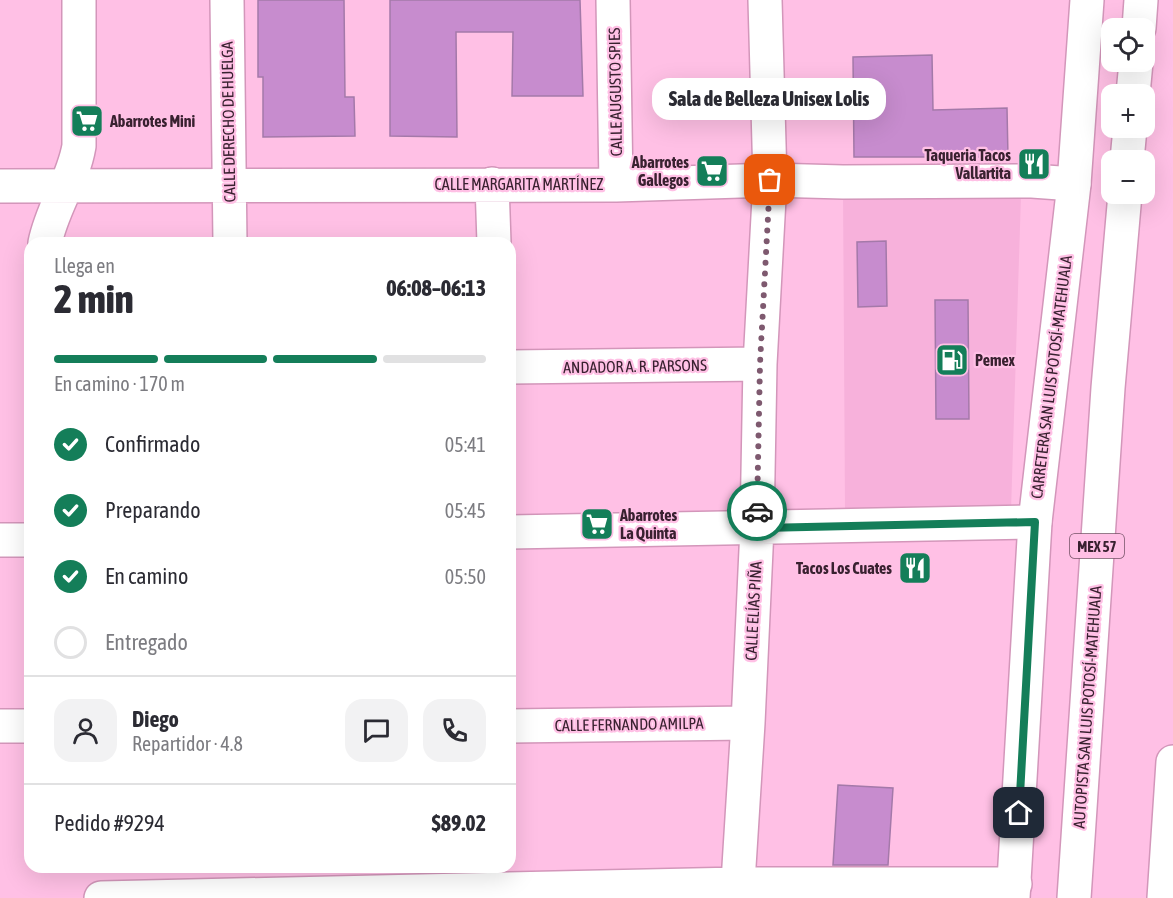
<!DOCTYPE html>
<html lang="es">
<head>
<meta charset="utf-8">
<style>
  :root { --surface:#fff; --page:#f2f2f3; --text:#2b2b33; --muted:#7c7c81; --line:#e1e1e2; --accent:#147e59 }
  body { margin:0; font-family:"Asap Condensed",sans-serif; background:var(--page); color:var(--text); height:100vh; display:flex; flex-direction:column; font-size:22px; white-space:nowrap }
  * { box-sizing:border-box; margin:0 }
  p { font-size:20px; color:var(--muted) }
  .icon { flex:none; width:33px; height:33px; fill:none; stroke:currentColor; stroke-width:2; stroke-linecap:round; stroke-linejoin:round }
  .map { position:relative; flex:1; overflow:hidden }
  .details { position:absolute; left:24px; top:237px; width:492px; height:636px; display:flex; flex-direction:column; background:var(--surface); border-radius:18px; box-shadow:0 6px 24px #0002 }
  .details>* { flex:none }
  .tools { position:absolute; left:1101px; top:18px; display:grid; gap:12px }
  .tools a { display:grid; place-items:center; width:54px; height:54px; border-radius:12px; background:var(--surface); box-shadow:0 6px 24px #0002; font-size:30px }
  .pin { position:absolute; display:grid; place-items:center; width:51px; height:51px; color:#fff; margin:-26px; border-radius:12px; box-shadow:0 3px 9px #0006 }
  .courier { position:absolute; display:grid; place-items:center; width:60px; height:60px; margin:-30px; border:4px solid #147e59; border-radius:50%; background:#fff; color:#222; box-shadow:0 2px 8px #0007 }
  .bubble { position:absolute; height:42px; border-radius:18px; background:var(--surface); box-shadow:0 6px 24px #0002; font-size:20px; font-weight:800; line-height:42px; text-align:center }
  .overview em { font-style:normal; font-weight:800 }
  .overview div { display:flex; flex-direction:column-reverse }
  .overview { display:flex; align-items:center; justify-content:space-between; height:102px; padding:0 30px }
  h1 { font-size:39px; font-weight:800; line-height:45px }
  .bar { display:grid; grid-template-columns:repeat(4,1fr); gap:9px 6px; align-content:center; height:72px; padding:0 30px }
  .bar i { height:8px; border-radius:4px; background:var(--line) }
  .bar .selected { background:var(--accent) }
  .bar p { grid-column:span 4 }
  .line { display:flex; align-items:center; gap:15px; padding:0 30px; border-top:2px solid var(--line) }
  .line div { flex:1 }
  .round { display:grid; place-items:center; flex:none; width:63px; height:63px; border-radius:18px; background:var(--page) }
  ol { padding:0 30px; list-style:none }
  li { display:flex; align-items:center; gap:18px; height:66px }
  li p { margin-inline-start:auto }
  li .icon { padding:6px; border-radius:50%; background:var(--accent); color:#fff; stroke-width:4 }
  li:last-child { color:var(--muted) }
  li i { width:33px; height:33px; border:3px solid var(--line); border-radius:50% }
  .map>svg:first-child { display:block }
  .built { fill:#f7b1db }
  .building { fill:#c78cce; stroke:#a479a9; stroke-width:1.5 }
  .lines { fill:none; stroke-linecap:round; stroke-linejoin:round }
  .minor-casing { stroke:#d396ba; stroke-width:36 }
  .major-casing { stroke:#d396ba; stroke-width:36 }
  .highway-casing { stroke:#d396ba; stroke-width:36 }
  .minor { stroke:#fff; stroke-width:33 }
  .major { stroke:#fff; stroke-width:33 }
  .highway { stroke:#fff; stroke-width:33 }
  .done { stroke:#7e596f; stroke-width:6; stroke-dasharray:0 10.8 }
  .route { stroke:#147e59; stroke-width:8 }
  .labels { text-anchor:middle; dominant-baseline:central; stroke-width:4.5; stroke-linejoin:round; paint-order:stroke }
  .shield { fill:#ffc0e5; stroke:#745166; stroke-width:1.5 }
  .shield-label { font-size:15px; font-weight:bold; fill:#392130 }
  .street-label { font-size:16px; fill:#392130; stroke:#ffc0e5 }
  .poi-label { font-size:16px; font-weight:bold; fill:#392130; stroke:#ffc0e5; text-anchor:start }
</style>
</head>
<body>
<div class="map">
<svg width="1173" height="898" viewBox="0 0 1173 898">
  <rect width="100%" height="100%" fill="#ffc0e5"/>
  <!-- built -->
  <path class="built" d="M843,191L1021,196L1011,511L845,510Z"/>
  <!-- building -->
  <path class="building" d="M258,0H344L345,97H354L355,136L263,137V77H258Z
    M390,0H580L583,96H512L513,32H456L457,137L390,136Z
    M932,55L933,110L1007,108L1008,157H854L853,57Z
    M886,241L887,306L858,307L857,242Z
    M935,300H968L969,419H936Z
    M838,785L893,788L888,865H833Z"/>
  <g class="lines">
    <!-- minor casing -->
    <g class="minor-casing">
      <path id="minor" d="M227,0L230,243
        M613,0L616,185
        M492,184L494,243
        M0,186L616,185L770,180L843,182L1032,181L1074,184
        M45,243C52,208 73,181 79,146V0
        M510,367L760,364
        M510,532L1035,522
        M0,540H30
        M0,726H30
        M510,726L748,723
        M101,898L739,884H1015
        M737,898L748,723L757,528L760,364L770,180L765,0"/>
    </g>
    <!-- major casing -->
    <g class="major-casing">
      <path id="major" d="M1013,898L1035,522L1074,184L1087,0"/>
    </g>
    <!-- highway casing -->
    <g class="highway-casing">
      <path id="highway" d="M1139,28L1141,0
        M1133,94L1136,62
        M1127,160L1130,128
        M1074,898L1108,388L1125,194
        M1164,898L1173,762"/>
    </g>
    <!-- minor -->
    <use href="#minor" class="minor"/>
    <!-- major -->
    <use href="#major" class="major"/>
    <!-- highway -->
    <use href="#highway" class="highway"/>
  </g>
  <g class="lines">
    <!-- done -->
    <path class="done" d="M757,511L760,364L770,180"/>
    <!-- route -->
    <path class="route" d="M757,511V528L1035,522L1019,813"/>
  </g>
  <!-- icons -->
  <defs>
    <g id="supermarket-square" transform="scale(1.725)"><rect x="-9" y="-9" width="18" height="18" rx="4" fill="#147e59" stroke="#ffc0e5"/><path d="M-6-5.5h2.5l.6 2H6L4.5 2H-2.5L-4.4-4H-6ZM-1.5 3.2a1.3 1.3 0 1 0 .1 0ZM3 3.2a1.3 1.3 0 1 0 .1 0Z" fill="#fff"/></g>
    <g id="restaurant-square" transform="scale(1.725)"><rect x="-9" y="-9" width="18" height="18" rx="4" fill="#147e59" stroke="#ffc0e5"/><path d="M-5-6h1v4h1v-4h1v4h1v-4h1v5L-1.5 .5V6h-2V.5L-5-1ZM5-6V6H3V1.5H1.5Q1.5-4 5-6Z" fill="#fff"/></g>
    <g id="fuel-square" transform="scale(1.725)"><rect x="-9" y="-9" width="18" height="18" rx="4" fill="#147e59" stroke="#ffc0e5"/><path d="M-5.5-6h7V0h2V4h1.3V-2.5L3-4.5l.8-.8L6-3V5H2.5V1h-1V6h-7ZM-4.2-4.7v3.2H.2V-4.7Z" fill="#fff"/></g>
  </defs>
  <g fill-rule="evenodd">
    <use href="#supermarket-square" x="87" y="121"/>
    <use href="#restaurant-square" x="1034" y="164"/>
    <use href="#supermarket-square" x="712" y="171"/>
    <use href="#fuel-square" x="952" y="360"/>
    <use href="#supermarket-square" x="597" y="524"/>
    <use href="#restaurant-square" x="915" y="568"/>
  </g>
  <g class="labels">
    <!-- shield labels -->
    <rect class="shield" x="1070" y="534" width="54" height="24" rx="4.5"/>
    <g class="shield-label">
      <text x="1097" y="546">MEX 57</text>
    </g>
    <!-- street labels -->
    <g class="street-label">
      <text transform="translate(615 92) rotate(-91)">CALLE AUGUSTO SPIES</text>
      <text transform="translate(228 122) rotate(-91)">CALLE DERECHO DE HUELGA</text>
      <text x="519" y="184">CALLE MARGARITA MARTÍNEZ</text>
      <text transform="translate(635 366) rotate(-1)">ANDADOR A. R. PARSONS</text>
      <text transform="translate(1051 377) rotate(-83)">CARRETERA SAN LUIS POTOSÍ-MATEHUALA</text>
      <text transform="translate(753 611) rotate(-87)">CALLE ELÍAS PIÑA</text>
      <text transform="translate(1087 707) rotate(-86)">AUTOPISTA SAN LUIS POTOSÍ-MATEHUALA</text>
      <text transform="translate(629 724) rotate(-1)">CALLE FERNANDO AMILPA</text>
    </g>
    <!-- poi labels -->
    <g class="poi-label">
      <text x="110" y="121">Abarrotes Mini</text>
      <text x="1011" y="155" text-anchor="end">Taqueria Tacos<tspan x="1011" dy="18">Vallartita</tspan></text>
      <text x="689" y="162" text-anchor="end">Abarrotes<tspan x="689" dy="18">Gallegos</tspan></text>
      <text x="975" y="360">Pemex</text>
      <text x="620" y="515">Abarrotes<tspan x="620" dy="18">La Quinta</tspan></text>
      <text x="892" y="568" text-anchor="end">Tacos Los Cuates</text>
    </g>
  </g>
</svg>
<div class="tools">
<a><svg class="icon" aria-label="locate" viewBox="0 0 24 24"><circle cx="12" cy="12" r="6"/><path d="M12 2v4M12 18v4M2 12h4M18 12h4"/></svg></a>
<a>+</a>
<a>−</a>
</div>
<div class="pin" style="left:770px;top:180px;background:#ea580c"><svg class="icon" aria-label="bag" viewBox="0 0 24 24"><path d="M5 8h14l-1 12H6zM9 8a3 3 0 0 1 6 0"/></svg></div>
<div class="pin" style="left:1019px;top:813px;background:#1f2937"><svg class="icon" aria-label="home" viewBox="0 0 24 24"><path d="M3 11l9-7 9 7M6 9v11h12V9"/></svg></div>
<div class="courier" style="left:757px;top:511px"><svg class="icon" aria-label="car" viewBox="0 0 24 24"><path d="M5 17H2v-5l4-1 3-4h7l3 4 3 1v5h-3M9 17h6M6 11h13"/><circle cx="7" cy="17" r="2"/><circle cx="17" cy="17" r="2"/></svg></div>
<div class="bubble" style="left:652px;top:78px;width:234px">Sala de Belleza Unisex Lolis</div>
<section class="details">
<div class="overview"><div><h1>2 min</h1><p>Llega en</p></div><em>06:08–06:13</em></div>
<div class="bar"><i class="selected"></i><i class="selected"></i><i class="selected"></i><i></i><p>En camino · 170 m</p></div>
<ol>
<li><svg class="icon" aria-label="check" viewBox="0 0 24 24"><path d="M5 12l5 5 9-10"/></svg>Confirmado<p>05:41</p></li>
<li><svg class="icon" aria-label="check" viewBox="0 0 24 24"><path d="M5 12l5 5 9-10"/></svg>Preparando<p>05:45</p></li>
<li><svg class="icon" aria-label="check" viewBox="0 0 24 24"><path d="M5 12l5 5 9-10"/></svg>En camino<p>05:50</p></li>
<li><i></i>Entregado</li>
</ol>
<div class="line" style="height:108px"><a class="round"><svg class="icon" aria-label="person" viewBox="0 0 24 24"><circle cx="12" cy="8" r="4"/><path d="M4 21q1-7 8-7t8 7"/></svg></a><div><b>Diego</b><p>Repartidor · 4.8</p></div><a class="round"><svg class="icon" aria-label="chat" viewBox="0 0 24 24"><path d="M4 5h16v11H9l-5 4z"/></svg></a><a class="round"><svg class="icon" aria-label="phone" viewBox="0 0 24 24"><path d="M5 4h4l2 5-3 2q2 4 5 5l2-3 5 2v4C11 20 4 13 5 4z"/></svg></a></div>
<div class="line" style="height:78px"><div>Pedido #9294</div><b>$89.02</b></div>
</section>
</div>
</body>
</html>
